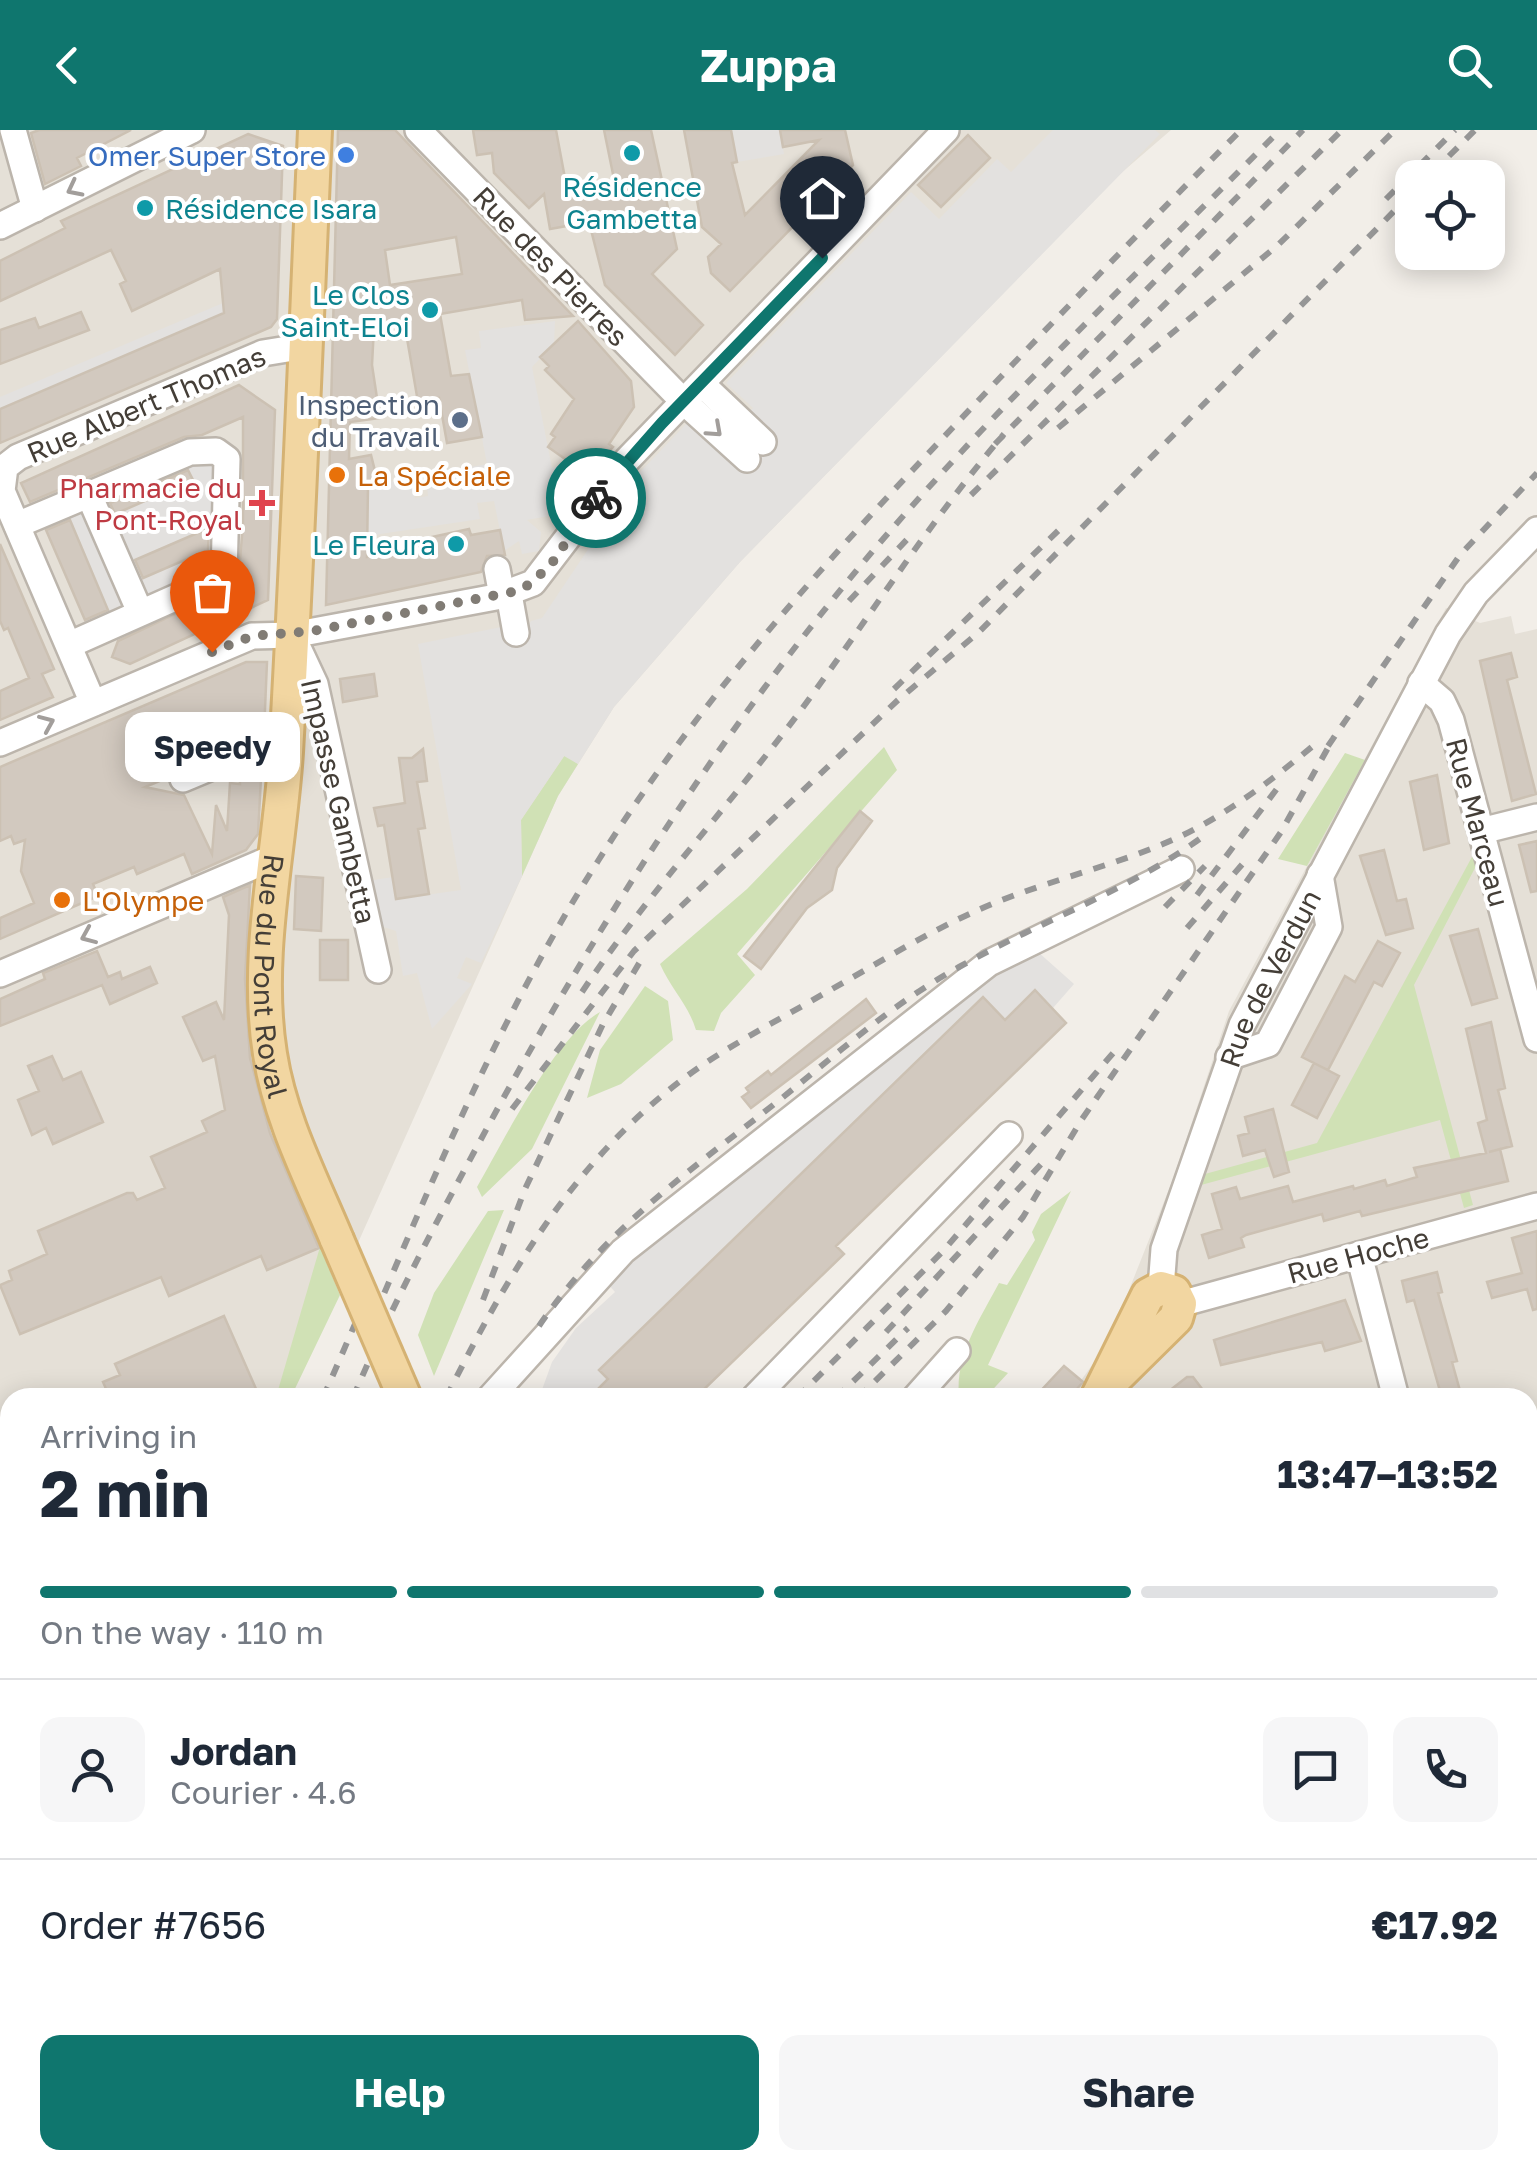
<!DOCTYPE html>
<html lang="en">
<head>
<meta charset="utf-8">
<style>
  :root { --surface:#fff; --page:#f6f6f7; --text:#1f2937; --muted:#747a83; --line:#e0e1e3; --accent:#0f766e }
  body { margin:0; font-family:"Golos Text",sans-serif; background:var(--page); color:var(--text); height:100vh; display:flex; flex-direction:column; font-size:38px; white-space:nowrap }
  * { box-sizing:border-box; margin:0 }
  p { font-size:32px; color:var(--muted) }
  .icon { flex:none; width:55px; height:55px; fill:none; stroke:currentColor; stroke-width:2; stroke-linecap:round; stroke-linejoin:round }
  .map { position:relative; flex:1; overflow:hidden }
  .details { position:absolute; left:0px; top:1258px; width:1538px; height:782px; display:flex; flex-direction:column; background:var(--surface); border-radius:30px 30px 0 0; box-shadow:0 5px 25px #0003 }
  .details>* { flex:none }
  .controls { position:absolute; left:1395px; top:30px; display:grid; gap:20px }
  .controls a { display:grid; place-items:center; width:110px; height:110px; border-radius:20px; background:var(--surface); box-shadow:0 5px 25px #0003; font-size:50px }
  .pin { position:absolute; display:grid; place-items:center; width:85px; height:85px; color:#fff; margin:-102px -42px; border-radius:50% 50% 50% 0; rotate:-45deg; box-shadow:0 0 10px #0007 }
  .pin .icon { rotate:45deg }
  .courier { position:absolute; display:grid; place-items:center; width:100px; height:100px; margin:-50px; border:8px solid #0f766e; border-radius:50%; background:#fff; color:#222; box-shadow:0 2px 12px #0007 }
  .bubble { position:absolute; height:70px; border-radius:20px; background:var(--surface); box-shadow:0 5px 25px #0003; font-size:32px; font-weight:700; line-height:70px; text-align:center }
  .headline em { font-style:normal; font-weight:700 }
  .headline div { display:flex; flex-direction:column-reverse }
  .headline { display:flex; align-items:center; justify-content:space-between; height:170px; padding:0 40px }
  h1 { font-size:65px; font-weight:700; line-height:75px }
  .bar { display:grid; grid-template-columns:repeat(4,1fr); gap:15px 10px; align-content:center; height:120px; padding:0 40px }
  .bar i { height:12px; border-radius:8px; background:var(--line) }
  .bar .on { background:var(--accent) }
  .bar p { grid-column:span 4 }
  .line { display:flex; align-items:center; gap:25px; padding:0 40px; border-top:2px solid var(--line) }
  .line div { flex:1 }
  .round { display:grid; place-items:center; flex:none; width:105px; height:105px; border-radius:20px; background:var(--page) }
  .action { display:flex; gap:20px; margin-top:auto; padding:20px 40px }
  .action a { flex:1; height:115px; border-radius:20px; background:var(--accent); color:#fff; font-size:40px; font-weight:700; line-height:115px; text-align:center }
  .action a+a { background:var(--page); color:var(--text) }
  header { display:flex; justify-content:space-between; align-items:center; height:130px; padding:0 40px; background:var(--accent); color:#fff; font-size:45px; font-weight:700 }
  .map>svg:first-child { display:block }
  .residential { fill:#e5e0d7 }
  .green { fill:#d0e1b5 }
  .parking { fill:#e3e1df }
  .building { fill:#d2c9bf; stroke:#ccc1b3; stroke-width:2.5; fill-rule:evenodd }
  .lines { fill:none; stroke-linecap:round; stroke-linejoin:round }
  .minor-casing { stroke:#bcb5ac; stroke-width:30 }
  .major-casing { stroke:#d5b273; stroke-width:38 }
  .minor { stroke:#fff; stroke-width:25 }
  .major { stroke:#f2d6a1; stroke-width:32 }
  .rail { stroke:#969696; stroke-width:6; stroke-dasharray:12 12; stroke-linecap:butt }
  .major-bridge-casing { stroke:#d5b273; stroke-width:38; stroke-linecap:butt }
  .major-bridge { stroke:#f2d6a1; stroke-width:32 }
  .oneway { stroke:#a29e9b }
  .done { stroke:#817c75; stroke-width:10; stroke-dasharray:0 18 }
  .route { stroke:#0f766e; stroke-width:12 }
  .culture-dot { fill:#0f9aa8; stroke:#fff; stroke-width:4 }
  .shop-dot { fill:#3f7fe0; stroke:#fff; stroke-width:4 }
  .service-dot { fill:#5c6f8a; stroke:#fff; stroke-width:4 }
  .food-dot { fill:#e8710a; stroke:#fff; stroke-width:4 }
  .health-dot { fill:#e0444e; stroke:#fff; stroke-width:4 }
  .labels { text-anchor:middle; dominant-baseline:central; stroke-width:8; stroke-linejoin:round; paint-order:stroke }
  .shop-label { font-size:28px; fill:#366cbe; stroke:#fff; text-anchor:end }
  .culture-label { font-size:28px; fill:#0d838f; stroke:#fff; text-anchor:end }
  .street-label { font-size:28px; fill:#443e37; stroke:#fff }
  .service-label { font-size:28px; fill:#4e5e75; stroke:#fff; text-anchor:end }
  .food-label { font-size:28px; fill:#c56008; stroke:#fff; text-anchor:start }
  .health-label { font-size:28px; fill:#be3a42; stroke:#fff; text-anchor:end }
</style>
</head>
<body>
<header><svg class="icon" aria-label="back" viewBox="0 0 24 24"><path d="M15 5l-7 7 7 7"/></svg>Zuppa<svg class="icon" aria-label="search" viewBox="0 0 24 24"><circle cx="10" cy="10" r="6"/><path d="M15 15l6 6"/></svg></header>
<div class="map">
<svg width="1537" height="2039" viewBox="0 0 1537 2039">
  <rect width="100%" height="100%" fill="#f2eee8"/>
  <!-- residential -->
  <path class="residential" d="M0,0H1171L1120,44L740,432L614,577L558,666L289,1267L10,1268V1820L0,1840Z
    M1446,478L1480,493L1511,486L1515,504L1537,499V2039H642L641,2030H1528V1268L1069,1267L1108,1213L1173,1049L1229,881Z"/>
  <!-- green -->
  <path class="green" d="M884,617L897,640L737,824L755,845L721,883L714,901L696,900C688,874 671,859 660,834L747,759Z
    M1345,623L1365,630L1307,736L1278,729Z
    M565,625L578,634L558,666L522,746L521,690Z
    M1473,725L1476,736L1414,855L1473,1075L1464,1078L1440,990L1201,1055L1205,1044L1317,1013Z
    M645,856L668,871L673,910L621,954L587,968L600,920Z
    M600,882L532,1019L482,1067L477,1057C505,1009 553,909 600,882Z
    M1071,1061L988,1235L1008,1243L985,1268L959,1267C955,1225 980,1189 999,1153L1007,1155L1035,1110L1032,1102L1041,1084Z
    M504,1080L434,1246L418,1205L434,1163L488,1081Z
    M320,1117L340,1165L291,1267H276Z
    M1528,1934L1537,1940V2039H1100L1096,2030H1528Z"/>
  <!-- parking -->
  <path class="parking" d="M731,0H780L784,24L737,32Z
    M1053,0H1155L1160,4L740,432L614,577L578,634L564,626L521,690L522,746L481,833L466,827L457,848L472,854L432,899L417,843L403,846L396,801L378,795L367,751L393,747L397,769L461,760L418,514L501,497L523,505L531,491L542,488L640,342L688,292L715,317L753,278L726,253L911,62L939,89L997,29L1011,42Z
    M223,173L224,183L0,279V267Z
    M555,191L554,214L532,237L552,338L566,332L572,362L558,370L560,384L527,390L541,402L539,421L522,424L519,411L504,421L494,371L477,373L480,389L367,406L368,355L411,348L415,368L428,366L426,345L487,334L465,220L481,218L479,201Z
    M200,320L223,325L229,336L226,443L115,494L64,376Z
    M1028,813L1074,854L1053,878L1035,861L1005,890L983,867L600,1239L608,1249L589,1267L539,1268L552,1232L576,1198L615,1162L601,1146Z
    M649,2030H775L778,2039H653Z"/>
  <!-- building -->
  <path class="building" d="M39,0H131L77,28L81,36L45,54L31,3Z
    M338,0H395L573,186L525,190L522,170L440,184L451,246L469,244L482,307L447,313L439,268L418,272L404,191L374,197L372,235L380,288L350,292L349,329L371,325L378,353L368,355L367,427L410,419L409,412L469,399L471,405L500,400L505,425L487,426L481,442L326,475ZM456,107L462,144L390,155L385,120Z
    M473,0H556L567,59L614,49L604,0H651L677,119L652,144L703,195L675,225L605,155L589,92L550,99L544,64L529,78L494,43L492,23L477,25Z
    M684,0H731L737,32L732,33L745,85L819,10L783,17L780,0H845L853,35L730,161L711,143L708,127L721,114L702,97Z
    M248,4L283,16L277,189L271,197L0,313V279L224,183L220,139L132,181L120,154L126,151L111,120L0,171V131L65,98L61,91Z
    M968,5L990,28L941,77L918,55Z
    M81,182L89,200L0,234V200L35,188L39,198Z
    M578,191L631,251L634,277L609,314L613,317L588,345L548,317L555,307L551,304L574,269L545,240L549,236L540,227Z
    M239,255L275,280L268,470L130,534L112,527L118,511L238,454L243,394V287L202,305L184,307L30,372L21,353Z
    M188,340L193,350L115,384L110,373Z
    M70,390L108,480L85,490L46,400Z
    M209,398L208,420L143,448L135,430Z
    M0,414L54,539L42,544L53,567L0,590V561L29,548L8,498L4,500L0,491Z
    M1511,523L1517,547L1507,550L1536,664L1512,671L1480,531Z
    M246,532H267L264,603L214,610L192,619L195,626L176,634L167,648L145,657L184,665L212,724L216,675L227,701L230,653L240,654V647L261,648L258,704L246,720L192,744L184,724L137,744L134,737L93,754L98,766L0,809V788L34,773L21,741L25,710L14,714L11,706L0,711V637Z
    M374,544L377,566L343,572L340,549Z
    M423,619L427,651L417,652L425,698L418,699L429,764L396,769L384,695L378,696L374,678L405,673L399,628H412Z
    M1437,645L1449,713L1424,720L1410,652Z
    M860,681L872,691L837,738L832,760L807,778L761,839L744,826Z
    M1537,711V761L1531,762L1519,715Z
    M1384,720L1397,771L1406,769L1413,798L1386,805L1360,726Z
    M296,746L323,748L321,801L294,799Z
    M250,755L245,849L250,928L270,1003L319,1118L267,1140L261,1126L169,1166L161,1147L20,1204L0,1155L12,1150L9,1141L47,1124L38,1101L127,1063H133L137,1070L165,1058L151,1027L207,1002L202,991L225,980L215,926L203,931L183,887L216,872L224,890L229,785L223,767Z
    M1478,799L1497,868L1472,875L1450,806Z
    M320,810H348V850H320Z
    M1378,811L1400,823L1382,856L1374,852L1328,940L1302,927L1345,846L1355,852Z
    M97,821L108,847L120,842L122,849L150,837L157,853L110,874L102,855L0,896V869L45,849L43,843Z
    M1035,860L1066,893L836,1116L844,1124L695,1268H589L608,1249L599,1240L983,867L1005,890Z
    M866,869L876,883L751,978L742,967L749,962L746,958L768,941L771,945Z
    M1491,892L1505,958L1498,960L1512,1016L1489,1022L1500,1019L1508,1051L1362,1086L1360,1081L1324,1091L1322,1084L1246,1105L1241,1108L1244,1117L1209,1128L1202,1105L1222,1099L1212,1064L1236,1057L1240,1069L1288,1056L1293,1072L1353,1056L1354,1059L1385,1050L1387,1056L1417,1047L1414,1038L1486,1023L1478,993L1487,990L1466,899Z
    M52,926L63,950L81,942L103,992L53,1014L46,998L32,1005L18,970L39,961L28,936Z
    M1314,933L1339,946L1317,988L1292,975Z
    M1273,979L1289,1042L1274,1047L1265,1020L1243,1026L1238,1006L1249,1003L1245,987Z
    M1537,1101V1179L1533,1180L1527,1159L1492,1168L1487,1152L1522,1143L1512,1108Z
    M1437,1142L1442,1162L1438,1163L1457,1231L1452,1232L1462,1268H1442L1414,1170L1407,1172L1402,1151Z
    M1345,1170L1361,1211L1325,1221L1322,1212L1221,1235L1214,1210Z
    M224,1186L260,1268H110L103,1252L120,1245L115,1234Z
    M1064,1236L1083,1252L1069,1268H1034Z
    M1187,1247H1193L1209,1268H1160Z"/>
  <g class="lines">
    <!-- minor casing -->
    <g class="minor-casing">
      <g id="minor">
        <path d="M13,0L35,79"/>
        <path d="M418,0L683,271L747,329"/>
        <path d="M0,96L192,0"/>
        <path d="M705,257L763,312"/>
        <path d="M89,365L140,482"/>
        <path d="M17,395L190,322L216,321L227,329L224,446L69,515"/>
        <path d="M497,439L502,466"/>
        <path d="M509,464L516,503"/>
        <path d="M293,507L315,554L378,840"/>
        <path d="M1421,553L1442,571L1451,590L1537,909"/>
        <path d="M93,573L2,361L5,337L18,327L263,223L306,216"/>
        <path d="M0,613L252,506L292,505L496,467L533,453L627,330L946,0"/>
        <path d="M183,649L255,619L286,621"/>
        <path d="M1481,701L1537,687"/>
        <path d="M0,844L275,727"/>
        <path d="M1229,927L1268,914L1329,797L1320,745"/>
        <path d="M1359,1125L1396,1268"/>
        <path id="s1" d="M1161,1158L1164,1119L1242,895L1448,504L1476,463L1537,400"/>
        <path d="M1180,1174L1537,1076"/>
        <path d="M490,1268L623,1121L989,833L1181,739"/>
        <path d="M754,1268L1009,1005"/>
        <path d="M915,1268L957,1221"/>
        <path d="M0,1372L10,1424"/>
        <path d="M0,1646H10"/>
        <path d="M1528,1680L1537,1718"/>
        <path d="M0,1805L10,1784"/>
        <path d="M1528,1835L1537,1834"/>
        <path d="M359,2030V2039"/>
        <path d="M161,2039L163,2030"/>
        <path d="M1023,2039L1048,2030"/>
      </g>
    </g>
    <!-- major casing -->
    <g class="major-casing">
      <g id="major">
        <path id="s2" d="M315,0C306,207 298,415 286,622C280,721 254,825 270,924C280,989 312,1050 337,1110"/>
        <path d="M1097,1268L1148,1165L1161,1158L1174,1162L1180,1174L1176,1188L1099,1264"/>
        <path d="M796,2030L800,2039"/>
      </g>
    </g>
    <!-- minor -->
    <use href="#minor" class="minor"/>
    <!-- major -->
    <use href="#major" class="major"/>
    <!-- rail -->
    <path class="rail" d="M1449,26L1475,0
      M1386,69L1455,0
      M1058,298L1278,115L1395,0
      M995,314L1303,0
      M971,365L1342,0
      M849,471L914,402
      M894,559L1063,396
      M1328,616L1460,425L1537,343
      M1197,765L1282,652
      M1165,777L1205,736
      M1187,798L1246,730
      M582,862C648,763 730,675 801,580C869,488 930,391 1004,304
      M512,979L634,821L898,570L979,502L1412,63
      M483,1170L525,1059L603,894L641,830
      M375,1185C441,1029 507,874 598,731C695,576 816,442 941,310C1040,205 1139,102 1241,0
      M539,1196C607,1097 690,1041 782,968C839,922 895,872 959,837C1039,792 1127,761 1201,708
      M886,1202L1045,1030
      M323,1268L371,1157
      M353,1268C395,1167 447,1072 499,976C604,785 721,603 861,435C990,281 1139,143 1280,0
      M446,1268C510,1139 580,1020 701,936C741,909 784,887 825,863C880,832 934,798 992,774C1053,749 1117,735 1177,708C1230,683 1276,647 1320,610
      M797,1268L944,1120L1120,915
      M836,1268L908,1198
      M858,1268L946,1181L1023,1087L1082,989L1281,702L1334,607
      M0,1949L10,1929
      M0,1978L10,1959
      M0,2005L10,1987
      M57,2039L59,2030
      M99,2039L102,2030"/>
    <!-- major-bridge casing -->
    <g class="major-bridge-casing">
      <path id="major-bridge" d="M337,1110L405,1268"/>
    </g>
    <!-- major-bridge -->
    <use href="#major-bridge" class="major-bridge"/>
  </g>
  <!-- one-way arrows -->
  <defs><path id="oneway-chevron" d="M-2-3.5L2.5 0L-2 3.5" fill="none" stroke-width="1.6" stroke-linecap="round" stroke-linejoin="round" transform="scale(2.5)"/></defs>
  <g class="oneway">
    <use href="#oneway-chevron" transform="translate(74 59) rotate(153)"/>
    <use href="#oneway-chevron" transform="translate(715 300) rotate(42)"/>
    <use href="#oneway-chevron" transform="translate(47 593) rotate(-23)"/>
    <use href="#oneway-chevron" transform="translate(88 806) rotate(157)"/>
  </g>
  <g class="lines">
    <!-- done -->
    <path class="done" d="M212,522L252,506L313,501L522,460L550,436L596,368"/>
    <!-- route -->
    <path class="route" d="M596,368L662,293L822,128"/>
  </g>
  <!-- markers -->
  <g class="culture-dot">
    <circle cx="632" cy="23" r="10"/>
    <circle cx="145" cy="78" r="10"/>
    <circle cx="430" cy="180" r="10"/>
    <circle cx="456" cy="414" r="10"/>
  </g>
  <circle class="shop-dot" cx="346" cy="25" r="10"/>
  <circle class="service-dot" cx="460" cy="290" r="10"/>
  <g class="food-dot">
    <circle cx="337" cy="345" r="10"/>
    <circle cx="62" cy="770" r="10"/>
  </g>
  <path class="health-dot" d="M257 358h10v10h10v10h-10v10h-10v-10h-10v-10h10z"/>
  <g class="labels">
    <!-- shop labels -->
    <g class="shop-label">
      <text x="326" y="25">Omer Super Store</text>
    </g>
    <!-- culture labels -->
    <g class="culture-label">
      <text x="632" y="56" text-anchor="middle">Résidence<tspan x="632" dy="32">Gambetta</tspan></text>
      <text x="165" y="78" text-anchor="start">Résidence Isara</text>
      <text x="410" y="164">Le Clos<tspan x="410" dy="32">Saint-Eloi</tspan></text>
      <text x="436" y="414">Le Fleura</text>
    </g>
    <!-- street labels -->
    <g class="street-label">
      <text transform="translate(551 136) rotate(46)">Rue des Pierres</text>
      <text transform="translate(146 274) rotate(-23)">Rue Albert Thomas</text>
      <text transform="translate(339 671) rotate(77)">Impasse Gambetta</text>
      <text transform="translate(1478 692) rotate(75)">Rue Marceau</text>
      <text stroke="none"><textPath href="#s2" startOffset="848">Rue du Pont Royal</textPath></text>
      <text stroke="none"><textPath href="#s1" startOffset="330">Rue de Verdun</textPath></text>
      <text transform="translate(1358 1125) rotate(-15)">Rue Hoche</text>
    </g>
    <!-- service labels -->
    <g class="service-label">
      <text x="440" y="274">Inspection<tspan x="440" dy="32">du Travail</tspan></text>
    </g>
    <!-- food labels -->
    <g class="food-label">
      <text x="357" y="345">La Spéciale</text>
      <text x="82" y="770">L'Olympe</text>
    </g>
    <!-- health labels -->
    <g class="health-label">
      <text x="242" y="357">Pharmacie du<tspan x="242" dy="32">Pont-Royal</tspan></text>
    </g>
  </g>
</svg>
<div class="controls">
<a><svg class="icon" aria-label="locate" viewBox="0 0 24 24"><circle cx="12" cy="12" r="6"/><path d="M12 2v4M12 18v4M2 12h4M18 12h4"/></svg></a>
</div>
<div class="pin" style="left:212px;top:522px;background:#ea580c"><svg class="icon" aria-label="bag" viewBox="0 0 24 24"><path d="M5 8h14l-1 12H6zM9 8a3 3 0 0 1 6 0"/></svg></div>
<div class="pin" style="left:822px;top:128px;background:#1f2937"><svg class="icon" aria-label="home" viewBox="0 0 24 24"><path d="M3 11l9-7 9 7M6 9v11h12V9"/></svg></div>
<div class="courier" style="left:596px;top:368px"><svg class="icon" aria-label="bike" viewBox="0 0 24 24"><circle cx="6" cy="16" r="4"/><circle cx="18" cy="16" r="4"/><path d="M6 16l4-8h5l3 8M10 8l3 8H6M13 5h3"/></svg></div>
<div class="bubble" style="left:125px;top:582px;width:175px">Speedy</div>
<section class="details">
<div class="headline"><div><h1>2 min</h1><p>Arriving in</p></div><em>13:47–13:52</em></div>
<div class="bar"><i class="on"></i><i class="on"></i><i class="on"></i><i></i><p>On the way · 110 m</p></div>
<div class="line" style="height:180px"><a class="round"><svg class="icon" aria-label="person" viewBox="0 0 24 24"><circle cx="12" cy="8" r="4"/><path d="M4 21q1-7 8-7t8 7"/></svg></a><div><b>Jordan</b><p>Courier · 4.6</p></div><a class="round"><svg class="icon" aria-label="chat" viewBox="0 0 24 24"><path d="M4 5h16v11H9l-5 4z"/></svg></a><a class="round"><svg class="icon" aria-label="phone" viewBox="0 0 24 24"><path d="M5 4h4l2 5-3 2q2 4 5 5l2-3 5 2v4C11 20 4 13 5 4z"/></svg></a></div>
<div class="line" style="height:130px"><div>Order #7656</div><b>€17.92</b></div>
<div class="action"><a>Help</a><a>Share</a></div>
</section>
</div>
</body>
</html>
